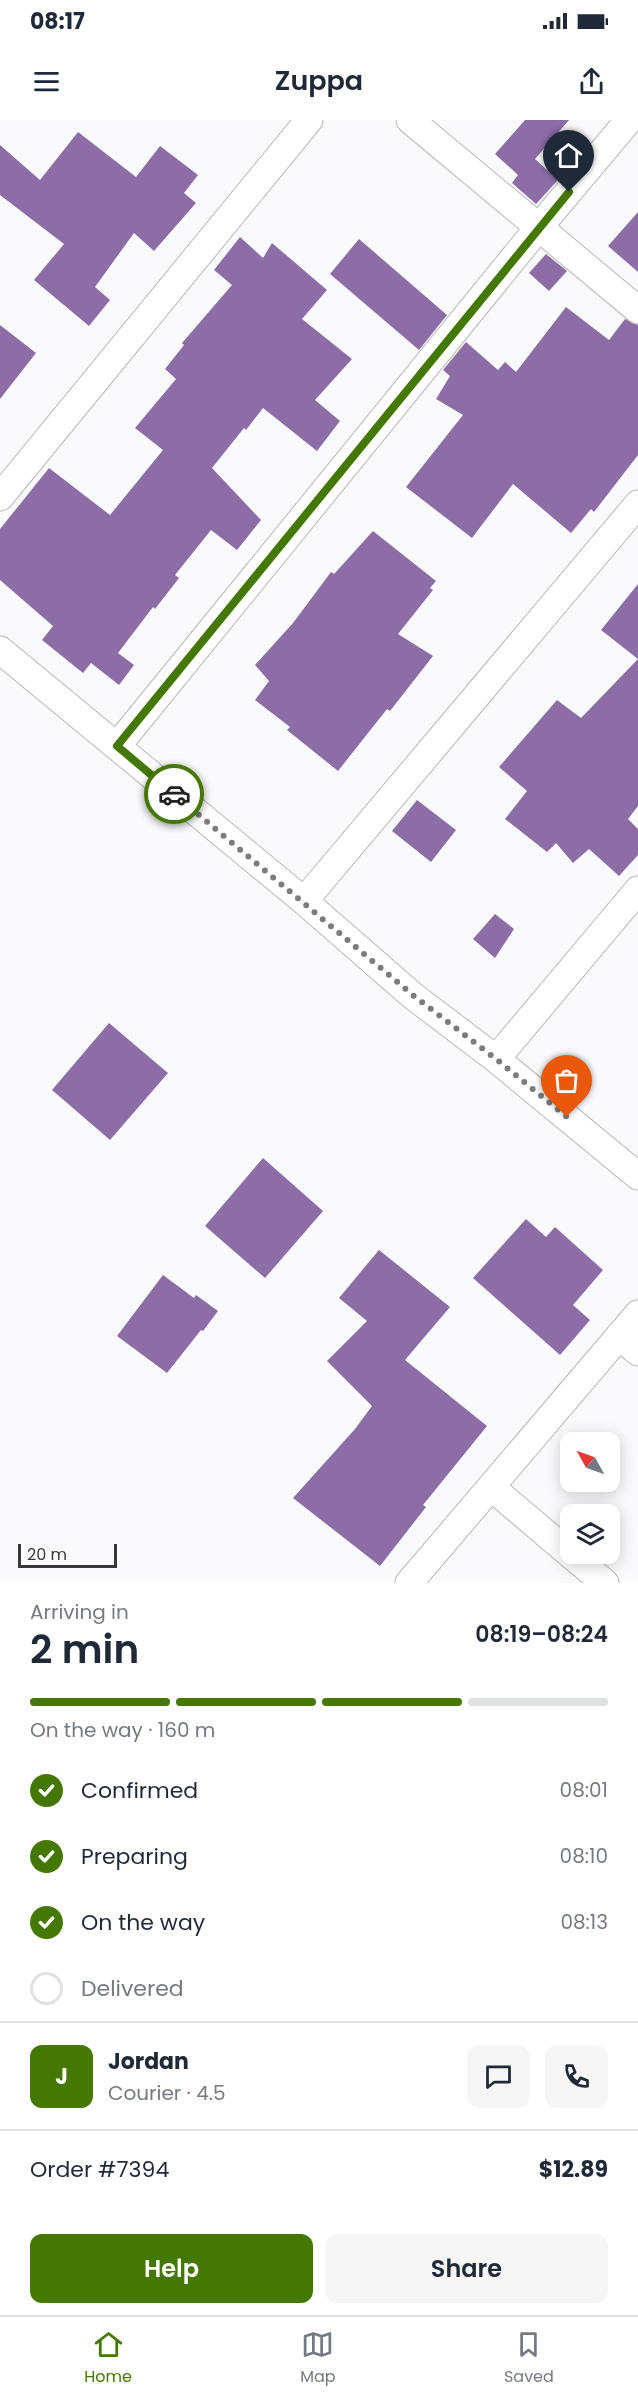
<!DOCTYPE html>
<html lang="en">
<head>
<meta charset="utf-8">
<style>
  :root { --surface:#fff; --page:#f6f6f7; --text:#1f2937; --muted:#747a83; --line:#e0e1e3; --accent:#457802 }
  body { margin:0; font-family:Poppins,sans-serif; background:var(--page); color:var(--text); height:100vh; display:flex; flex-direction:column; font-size:22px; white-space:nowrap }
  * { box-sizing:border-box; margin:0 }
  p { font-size:20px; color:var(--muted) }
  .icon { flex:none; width:33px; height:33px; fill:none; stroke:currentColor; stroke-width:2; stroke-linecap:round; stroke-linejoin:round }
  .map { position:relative; height:1463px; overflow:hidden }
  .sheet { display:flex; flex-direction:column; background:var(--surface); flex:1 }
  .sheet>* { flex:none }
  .needle { width:39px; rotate:310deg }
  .tools { position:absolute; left:560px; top:1312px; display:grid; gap:12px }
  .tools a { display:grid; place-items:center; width:60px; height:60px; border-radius:12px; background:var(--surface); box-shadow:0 3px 15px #0003; font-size:30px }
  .scale { position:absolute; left:18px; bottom:15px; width:99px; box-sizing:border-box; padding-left:6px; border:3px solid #383838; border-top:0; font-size:16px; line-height:21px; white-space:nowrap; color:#383838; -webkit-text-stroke:4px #fafafc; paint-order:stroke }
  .pin { position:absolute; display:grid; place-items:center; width:51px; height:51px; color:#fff; margin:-62px -26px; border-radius:50% 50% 50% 0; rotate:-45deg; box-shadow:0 0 6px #0007 }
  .pin .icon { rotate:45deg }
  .courier { position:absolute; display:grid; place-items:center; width:60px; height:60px; margin:-30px; border:4px solid #457802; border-radius:50%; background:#fff; color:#222; box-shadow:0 2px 8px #0007 }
  .headline em { font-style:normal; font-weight:600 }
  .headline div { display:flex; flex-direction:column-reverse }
  .headline { display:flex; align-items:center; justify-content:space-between; height:102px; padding:0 30px }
  h1 { font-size:39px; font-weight:600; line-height:45px }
  .bar { display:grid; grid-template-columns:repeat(4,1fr); gap:9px 6px; align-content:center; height:72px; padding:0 30px }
  .bar i { height:8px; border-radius:4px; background:var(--line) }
  .bar .on { background:var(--accent) }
  .bar p { grid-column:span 4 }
  .line { display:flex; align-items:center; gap:15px; padding:0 30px; border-top:2px solid var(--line) }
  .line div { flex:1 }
  .round { display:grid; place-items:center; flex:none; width:63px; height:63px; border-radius:12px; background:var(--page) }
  ol { padding:0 30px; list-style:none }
  li { display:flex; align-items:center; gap:18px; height:66px }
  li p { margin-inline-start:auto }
  li .icon { padding:6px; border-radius:50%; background:var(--accent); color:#fff; stroke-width:4 }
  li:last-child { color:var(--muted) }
  li i { width:33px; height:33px; border:3px solid var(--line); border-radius:50% }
  .button { display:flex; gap:12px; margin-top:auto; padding:12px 30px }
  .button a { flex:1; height:69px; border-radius:12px; background:var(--accent); color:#fff; font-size:24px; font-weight:600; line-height:69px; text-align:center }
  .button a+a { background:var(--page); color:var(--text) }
  .status { display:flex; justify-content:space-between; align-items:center; height:42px; padding:0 30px; background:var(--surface); direction:ltr }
  .status svg { height:16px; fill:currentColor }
  header { display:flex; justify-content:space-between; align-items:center; height:78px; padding:0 30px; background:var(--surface); font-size:27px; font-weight:600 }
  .tab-bar { display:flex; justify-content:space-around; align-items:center; height:84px; border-top:2px solid var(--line); background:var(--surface); font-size:16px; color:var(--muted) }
  .tab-bar a { display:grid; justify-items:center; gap:3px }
  .tab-bar .on { color:var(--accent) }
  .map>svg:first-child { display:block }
  .building { fill:#8c6da6 }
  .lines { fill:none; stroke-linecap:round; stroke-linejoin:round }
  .street-casing { stroke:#b8b8ba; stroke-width:29 }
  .street { stroke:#fff; stroke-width:27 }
  .done { stroke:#7c7c7d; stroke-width:6; stroke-dasharray:0 10.8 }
  .route { stroke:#457802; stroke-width:8 }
</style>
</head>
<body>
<div class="status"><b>08:17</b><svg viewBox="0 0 49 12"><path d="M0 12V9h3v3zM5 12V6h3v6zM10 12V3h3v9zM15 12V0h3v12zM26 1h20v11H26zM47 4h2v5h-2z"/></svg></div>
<header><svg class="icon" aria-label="menu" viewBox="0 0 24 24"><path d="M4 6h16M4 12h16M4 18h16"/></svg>Zuppa<svg class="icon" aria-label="share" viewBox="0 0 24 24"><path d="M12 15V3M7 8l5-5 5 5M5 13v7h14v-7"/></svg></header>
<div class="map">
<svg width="638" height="1463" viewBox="0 0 638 1463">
  <rect width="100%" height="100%" fill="#fafafc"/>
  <!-- building -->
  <path class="building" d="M525,0H569L535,39L558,60L536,84L512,63L518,55L495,34Z
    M78,12L136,57L160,26L198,55L184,73L196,83L154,131L134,113L95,167L110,180L89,206L34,160L64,124L0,75V25L40,60Z
    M638,92V152L608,126Z
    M240,117L263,138L272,123L327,170L302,199L352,239L315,280L340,301L317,331L263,288L246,310L244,308L212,348L261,400L237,430L211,410L175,455L179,458L155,489L153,487L118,533L134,545L119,565L91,543L83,553L42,520L53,506L0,460V409L49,348L110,395L163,330L135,308L176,259L165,249L184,225L182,223L232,165L214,150Z
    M359,119L447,195L419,230L330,154Z
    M546,134L567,151L549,171L529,153Z
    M566,187L609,220L625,199L638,205V335L594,392L591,389L571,413L513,364L472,418L406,367L463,295L436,279L450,256L443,250L466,222L498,250L505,242L516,252Z
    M0,205L36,233L0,279Z
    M373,411L436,461L430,468L433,470L398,514L433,536L390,591L387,589L338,651L287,610L290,607L255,580L269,561L255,545L293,503L331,452L334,454Z
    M638,464V686L628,699L638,709V735L619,756L589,729L573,743L556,723L547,732L505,699L527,671L499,647L557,580L581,598L638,539L601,510Z
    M417,680L456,710L431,742L392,711Z
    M495,794L514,809L495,838L473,819Z
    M109,903L168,953L110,1020L52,970Z
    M263,1038L323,1091L265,1158L205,1106Z
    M526,1099L546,1117L555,1107L603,1150L573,1185L590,1200L560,1235L473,1158Z
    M379,1130L450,1187L405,1240L487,1306L423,1385L426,1387L380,1446L293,1378L355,1309L372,1286L327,1241L367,1201L339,1178Z
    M163,1155L194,1178L196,1175L218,1191L203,1211L201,1210L167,1253L117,1216Z"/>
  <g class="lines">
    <!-- street casing -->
    <g class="street-casing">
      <path id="street" d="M410,0L638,190
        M0,377L309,0
        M0,530L304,781L413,876L496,939L638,1056
        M117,626L539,107L629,0
        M304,781L638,384
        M496,939L638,770
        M619,1216L638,1232
        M491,1367L570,1434
        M570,1434L605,1463
        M409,1463L638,1194"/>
    </g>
    <!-- street -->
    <use href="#street" class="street"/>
  </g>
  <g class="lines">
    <!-- done -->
    <path class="done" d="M174,674L414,876L496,939L567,997"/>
    <!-- route -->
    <path class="route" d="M174,674L117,626L569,72"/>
  </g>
</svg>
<div class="tools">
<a><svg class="needle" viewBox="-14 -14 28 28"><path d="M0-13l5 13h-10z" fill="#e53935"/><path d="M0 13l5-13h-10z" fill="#747a83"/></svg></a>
<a><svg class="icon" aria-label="layers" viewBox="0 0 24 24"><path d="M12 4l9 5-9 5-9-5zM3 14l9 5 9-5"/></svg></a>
</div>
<div class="scale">20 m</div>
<div class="pin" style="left:567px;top:997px;background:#ea580c"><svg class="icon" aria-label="bag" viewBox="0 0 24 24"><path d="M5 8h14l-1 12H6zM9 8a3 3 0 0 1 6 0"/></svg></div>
<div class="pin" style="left:569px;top:72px;background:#1f2937"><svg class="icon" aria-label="home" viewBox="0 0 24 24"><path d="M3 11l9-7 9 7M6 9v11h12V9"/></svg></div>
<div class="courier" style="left:174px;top:674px"><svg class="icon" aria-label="car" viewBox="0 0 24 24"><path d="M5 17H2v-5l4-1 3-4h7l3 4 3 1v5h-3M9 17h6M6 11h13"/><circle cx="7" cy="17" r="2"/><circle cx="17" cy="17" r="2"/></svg></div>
</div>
<section class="sheet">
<div class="headline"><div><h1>2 min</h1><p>Arriving in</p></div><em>08:19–08:24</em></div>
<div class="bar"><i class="on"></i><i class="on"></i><i class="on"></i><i></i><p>On the way · 160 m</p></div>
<ol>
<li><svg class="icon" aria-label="check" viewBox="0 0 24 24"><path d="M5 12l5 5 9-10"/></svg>Confirmed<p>08:01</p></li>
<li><svg class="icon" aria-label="check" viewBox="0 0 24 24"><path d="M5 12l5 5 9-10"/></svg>Preparing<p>08:10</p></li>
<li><svg class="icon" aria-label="check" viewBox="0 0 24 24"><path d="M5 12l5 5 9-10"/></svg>On the way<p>08:13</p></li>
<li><i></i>Delivered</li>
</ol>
<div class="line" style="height:108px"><b class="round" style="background:var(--accent);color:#fff">J</b><div><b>Jordan</b><p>Courier · 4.5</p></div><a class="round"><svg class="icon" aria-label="chat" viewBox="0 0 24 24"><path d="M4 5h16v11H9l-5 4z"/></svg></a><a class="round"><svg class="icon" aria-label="phone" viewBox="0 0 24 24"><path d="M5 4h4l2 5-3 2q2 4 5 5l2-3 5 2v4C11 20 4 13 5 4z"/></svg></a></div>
<div class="line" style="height:78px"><div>Order #7394</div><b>$12.89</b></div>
<div class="button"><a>Help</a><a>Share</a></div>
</section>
<nav class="tab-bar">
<a class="on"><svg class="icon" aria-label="home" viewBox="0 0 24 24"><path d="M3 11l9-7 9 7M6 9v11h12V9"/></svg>Home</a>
<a><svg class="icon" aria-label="map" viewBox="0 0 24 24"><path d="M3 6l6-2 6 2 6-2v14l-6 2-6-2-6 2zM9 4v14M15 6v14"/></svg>Map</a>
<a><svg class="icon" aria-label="saved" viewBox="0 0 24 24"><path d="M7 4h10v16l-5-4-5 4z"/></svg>Saved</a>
</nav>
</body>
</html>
